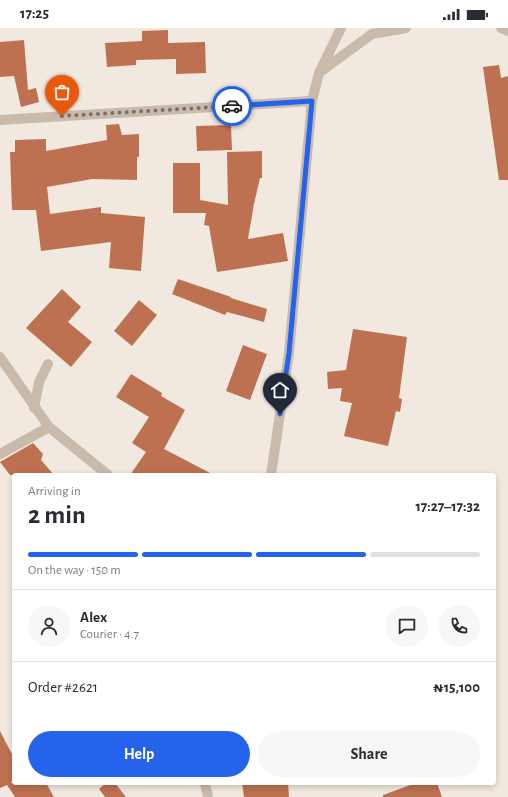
<!DOCTYPE html>
<html lang="en">
<head>
<meta charset="utf-8">
<style>
  :root { --surface:#fff; --page:#f7f7f7; --text:#2b2b33; --muted:#7c7c81; --line:#e1e1e2; --accent:#2563eb }
  body { margin:0; font-family:"Alegreya Sans",sans-serif; background:var(--page); color:var(--text); height:100vh; display:flex; flex-direction:column; font-size:15px; white-space:nowrap }
  * { box-sizing:border-box; margin:0 }
  p { font-size:13px; color:var(--muted) }
  .icon { flex:none; width:22px; height:22px; fill:none; stroke:currentColor; stroke-width:2; stroke-linecap:round; stroke-linejoin:round }
  .map { position:relative; flex:1; overflow:hidden }
  .details { position:absolute; left:12px; top:445px; width:484px; height:312px; display:flex; flex-direction:column; background:var(--surface); border-radius:4px; box-shadow:0 2px 6px #0003 }
  .details>* { flex:none }
  .pin { position:absolute; display:grid; place-items:center; width:34px; height:34px; color:#fff; margin:-41px -17px; border-radius:50% 50% 50% 0; rotate:-45deg; box-shadow:0 0 4px #0007 }
  .pin .icon { rotate:45deg }
  .courier { position:absolute; display:grid; place-items:center; width:40px; height:40px; margin:-20px; border:3px solid #2563eb; border-radius:50%; background:#fff; color:#222; box-shadow:0 1px 5px #0007 }
  .headline em { font-style:normal; font-weight:700 }
  .headline div { display:flex; flex-direction:column-reverse }
  .headline { display:flex; align-items:center; justify-content:space-between; height:68px; padding:0 16px }
  h1 { font-size:26px; font-weight:700; line-height:30px }
  .bar { display:grid; grid-template-columns:repeat(4,1fr); gap:6px 4px; align-content:center; height:48px; padding:0 16px }
  .bar i { height:5px; border-radius:3px; background:var(--line) }
  .bar .selected { background:var(--accent) }
  .bar p { grid-column:span 4 }
  .line { display:flex; align-items:center; gap:10px; padding:0 16px; border-top:1px solid var(--line) }
  .line div { flex:1 }
  .round { display:grid; place-items:center; flex:none; width:42px; height:42px; border-radius:21px; background:var(--page) }
  .action { display:flex; gap:8px; margin-top:auto; padding:8px 16px }
  .action a { flex:1; height:46px; border-radius:24px; background:var(--accent); color:#fff; font-size:16px; font-weight:700; line-height:46px; text-align:center }
  .action a+a { background:var(--page); color:var(--text) }
  .status { display:flex; justify-content:space-between; align-items:center; height:28px; padding:0 20px; background:var(--surface); direction:ltr }
  .status svg { height:11px; fill:currentColor }
  .map>svg:first-child { display:block }
  .building { fill:#bd7150 }
  .lines { fill:none; stroke-linecap:round; stroke-linejoin:round }
  .minor { stroke:#c9baab; stroke-width:10 }
  .done { stroke:#787069; stroke-width:4; stroke-dasharray:0 7.2 }
  .route { stroke:#2563eb; stroke-width:5 }
</style>
</head>
<body>
<div class="status"><b>17:25</b><svg viewBox="0 0 49 12"><path d="M0 12V9h3v3zM5 12V6h3v6zM10 12V3h3v9zM15 12V0h3v12zM26 1h20v11H26zM47 4h2v5h-2z"/></svg></div>
<div class="map">
<svg width="508" height="769" viewBox="0 0 508 769">
  <rect width="100%" height="100%" fill="#f1e9df"/>
  <!-- building -->
  <path class="building" d="M168,2V15L205,14L206,45L176,46V31L136,32V37L107,39L105,15L142,13V3Z
    M24,12L28,62L36,60L39,74L21,79L14,48L0,49V14Z
    M499,37L501,50L508,48V152H499L483,39Z
    M119,96L122,107L139,106V129H137V152L92,151L47,159L50,186L101,179V185L145,189L141,243L109,240L111,214L41,223L36,182H12L10,124H15V112L46,111V123L107,112L106,97Z
    M231,97L232,122L197,123L196,98Z
    M262,123V150H260L254,176L248,211L283,205L288,233L217,244L209,198L204,197L206,185H173V135H200V172L228,177L227,124Z
    M178,251L231,269V270L267,281L264,294L227,284L225,287L172,266Z
    M62,261L81,279L68,294L92,314L71,339L26,300Z
    M139,272L157,287L132,318L114,303Z
    M353,301L407,309L399,370L402,371L400,384L396,383L388,418L344,408L352,375L340,373L342,360L328,361L327,344L346,342Z
    M243,317L267,326L250,372L226,363Z
    M131,346L162,365L161,368L185,382L164,421L214,447H130L146,424L132,415L149,389L116,369Z
    M33,415L43,426L41,432L54,447H10L0,434Z
    M0,703L14,730V753L10,755H46L54,769H15L7,757L0,760Z
    M106,755H115L126,769H105L99,761Z
    M242,755H288L289,769H244Z
    M416,755H437L442,769H383V767Z"/>
  <g class="lines">
    <!-- minor -->
    <path class="minor" d="M501,0L508,3
      M320,44L372,6L406,0
      M0,92L312,73
      M0,329L49,399L108,447
      M34,380L39,354L48,336
      M0,426L49,399
      M271,447L289,325L312,73L319,45L341,0
      M205,755L208,769"/>
  </g>
  <g class="lines">
    <!-- done -->
    <path class="done" d="M62,88L232,78"/>
    <!-- route -->
    <path class="route" d="M232,78L312,73L289,325L280,386"/>
  </g>
</svg>
<div class="pin" style="left:62px;top:88px;background:#ea580c"><svg class="icon" aria-label="bag" viewBox="0 0 24 24"><path d="M5 8h14l-1 12H6zM9 8a3 3 0 0 1 6 0"/></svg></div>
<div class="pin" style="left:280px;top:386px;background:#1f2937"><svg class="icon" aria-label="home" viewBox="0 0 24 24"><path d="M3 11l9-7 9 7M6 9v11h12V9"/></svg></div>
<div class="courier" style="left:232px;top:78px"><svg class="icon" aria-label="car" viewBox="0 0 24 24"><path d="M5 17H2v-5l4-1 3-4h7l3 4 3 1v5h-3M9 17h6M6 11h13"/><circle cx="7" cy="17" r="2"/><circle cx="17" cy="17" r="2"/></svg></div>
<section class="details">
<div class="headline"><div><h1>2 min</h1><p>Arriving in</p></div><em>17:27–17:32</em></div>
<div class="bar"><i class="selected"></i><i class="selected"></i><i class="selected"></i><i></i><p>On the way · 150 m</p></div>
<div class="line" style="height:72px"><a class="round"><svg class="icon" aria-label="person" viewBox="0 0 24 24"><circle cx="12" cy="8" r="4"/><path d="M4 21q1-7 8-7t8 7"/></svg></a><div><b>Alex</b><p>Courier · 4.7</p></div><a class="round"><svg class="icon" aria-label="chat" viewBox="0 0 24 24"><path d="M4 5h16v11H9l-5 4z"/></svg></a><a class="round"><svg class="icon" aria-label="phone" viewBox="0 0 24 24"><path d="M5 4h4l2 5-3 2q2 4 5 5l2-3 5 2v4C11 20 4 13 5 4z"/></svg></a></div>
<div class="line" style="height:52px"><div>Order #2621</div><b>₦15,100</b></div>
<div class="action"><a>Help</a><a>Share</a></div>
</section>
</div>
</body>
</html>
